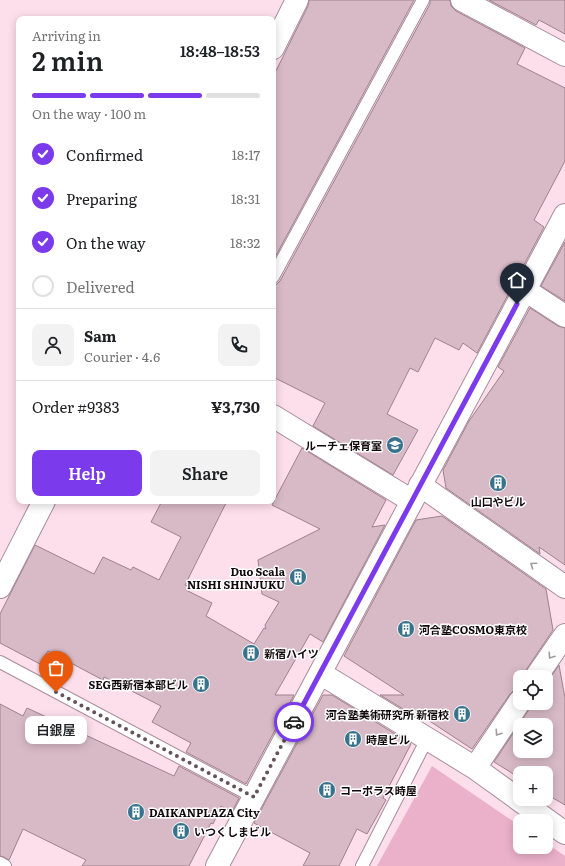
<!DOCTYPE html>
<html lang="en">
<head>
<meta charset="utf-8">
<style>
  :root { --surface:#fff; --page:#f2f2f2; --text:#202124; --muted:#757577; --line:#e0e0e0; --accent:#7c3aed }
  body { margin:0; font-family:Literata,"Noto Sans JP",serif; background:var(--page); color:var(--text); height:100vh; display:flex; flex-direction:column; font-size:15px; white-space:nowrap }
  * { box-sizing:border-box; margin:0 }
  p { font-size:13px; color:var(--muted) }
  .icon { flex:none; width:22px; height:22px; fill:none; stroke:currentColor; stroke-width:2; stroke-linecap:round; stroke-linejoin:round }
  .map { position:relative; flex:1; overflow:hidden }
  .drawer { position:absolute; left:16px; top:16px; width:260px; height:488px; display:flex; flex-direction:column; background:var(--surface); border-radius:8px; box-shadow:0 2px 10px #0003 }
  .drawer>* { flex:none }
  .controls { position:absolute; left:513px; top:670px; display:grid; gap:8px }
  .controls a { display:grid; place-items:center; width:40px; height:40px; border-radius:8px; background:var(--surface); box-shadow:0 2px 10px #0003; font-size:20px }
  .pin { position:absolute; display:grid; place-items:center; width:34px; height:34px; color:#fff; margin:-41px -17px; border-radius:50% 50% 50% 0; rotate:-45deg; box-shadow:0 0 4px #0007 }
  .pin .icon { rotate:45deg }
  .courier { position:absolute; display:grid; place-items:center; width:40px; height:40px; margin:-20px; border:3px solid #7c3aed; border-radius:50%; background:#fff; color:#222; box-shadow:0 1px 5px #0007 }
  .bubble { position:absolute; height:28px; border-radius:8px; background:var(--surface); box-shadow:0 2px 10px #0003; font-size:13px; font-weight:600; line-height:28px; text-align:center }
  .headline em { font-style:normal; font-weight:600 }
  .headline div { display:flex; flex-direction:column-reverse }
  .headline { display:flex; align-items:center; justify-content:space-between; height:68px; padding:0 16px }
  h1 { font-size:26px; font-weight:600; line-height:30px }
  .bar { display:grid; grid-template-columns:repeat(4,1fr); gap:6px 4px; align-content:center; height:48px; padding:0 16px }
  .bar i { height:5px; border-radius:3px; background:var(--line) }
  .bar .active { background:var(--accent) }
  .bar p { grid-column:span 4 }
  .line { display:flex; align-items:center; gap:10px; padding:0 16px; border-top:1px solid var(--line) }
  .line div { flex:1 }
  .round { display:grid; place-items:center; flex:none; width:42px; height:42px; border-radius:8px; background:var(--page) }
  ol { padding:0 16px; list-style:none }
  li { display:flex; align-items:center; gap:12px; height:44px }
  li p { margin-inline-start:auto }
  li .icon { padding:4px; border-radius:50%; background:var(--accent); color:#fff; stroke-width:4 }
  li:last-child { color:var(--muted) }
  li i { width:22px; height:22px; border:2px solid var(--line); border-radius:50% }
  .primary-button { display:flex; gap:8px; margin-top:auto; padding:8px 16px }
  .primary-button a { flex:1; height:46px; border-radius:8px; background:var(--accent); color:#fff; font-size:16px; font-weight:600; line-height:46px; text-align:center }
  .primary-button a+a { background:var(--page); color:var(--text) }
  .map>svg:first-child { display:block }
  .green { fill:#ebb1ca }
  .building { fill:#d8bac6; stroke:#9e818d; fill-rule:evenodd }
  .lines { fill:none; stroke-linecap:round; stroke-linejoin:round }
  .lane-casing { stroke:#a88c97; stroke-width:14 }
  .street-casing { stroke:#a88c97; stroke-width:24 }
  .lane { stroke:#fff; stroke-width:12 }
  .street { stroke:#fff; stroke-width:22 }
  .oneway { stroke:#a09c9e }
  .done { stroke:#64535a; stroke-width:4; stroke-dasharray:0 7.2 }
  .route { stroke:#7c3aed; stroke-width:5 }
  .labels { text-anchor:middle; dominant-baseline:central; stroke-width:3; stroke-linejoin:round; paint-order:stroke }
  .poi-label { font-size:11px; font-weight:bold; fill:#12080c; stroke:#fff; text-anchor:start }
</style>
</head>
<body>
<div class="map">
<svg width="565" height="866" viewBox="0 0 565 866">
  <rect width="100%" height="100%" fill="#fddeeb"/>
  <!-- green -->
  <path class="green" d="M432,766L520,826V847H546V843L565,856V866H377Z"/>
  <!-- building -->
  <path class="building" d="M309,0H414L273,261V77L308,6Z
    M430,0H450L451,6L456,11L525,48L517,64L565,88V161L534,220L544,227L477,353L463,343L459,350L435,338L418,372L410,368L387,414L418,430L393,475L313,426L325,403L273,377V284H277L280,281L430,4Z
    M489,0H565V34L539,20L536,25Z
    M565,242V301L541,286Z
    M530,308L558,326L565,328V565L539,547L540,554L446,488L443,470L469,421L504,371L498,367Z
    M302,448L386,500L372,527L385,525L323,642L310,634L275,695H294L246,784L186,752L191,743L152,722L161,706L104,677L103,680L48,651L40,664L0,643V614L35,545L94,574L103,557L131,570L133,567L159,580L181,537L151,522L162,501H227L185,585L188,586L186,590L212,603L206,616L254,644L264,628L266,629L265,625L279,602L262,594L258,560L320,529L272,505Z
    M442,516L546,589L553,630L526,670L524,677H520V689L514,690L510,694L472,749L425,718L423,721L380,695H404L344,656L416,520Z
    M559,665L565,698V805L546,794V773H520V778L494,762L530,708L532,703H546V684ZM520,725H546V751H520Z
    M323,695H332L411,744L383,798L386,800L367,834L357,829L339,866H303L310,853L254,823Z
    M0,704L23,716L27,708L174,776L179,766L239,798L232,812L221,806L213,824L211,823L189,866H82L86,860L23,829L9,860L4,857L0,856Z"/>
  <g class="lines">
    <!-- lane casing -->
    <g class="lane-casing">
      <path id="lane" d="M273,277L423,0
        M0,662L254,797
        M0,863L5,866
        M362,866L427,739"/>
    </g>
    <!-- street casing -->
    <g class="street-casing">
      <path id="street" d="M462,0L565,55
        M273,48L297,0
        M525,290L565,316
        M273,416L412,501
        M420,485L565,587
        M0,587L44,501
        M320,673L475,768L565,833
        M536,677L565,635
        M475,768L520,701
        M217,866L565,215"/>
    </g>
    <!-- lane -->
    <use href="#lane" class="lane"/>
    <!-- street -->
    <use href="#street" class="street"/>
  </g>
  <!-- one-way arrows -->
  <defs><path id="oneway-chevron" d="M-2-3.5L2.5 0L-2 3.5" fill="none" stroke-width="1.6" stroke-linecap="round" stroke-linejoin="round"/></defs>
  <g class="oneway">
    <use href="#oneway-chevron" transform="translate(533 565) rotate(-145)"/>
    <use href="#oneway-chevron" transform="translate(551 656) rotate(124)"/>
    <use href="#oneway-chevron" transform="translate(498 733) rotate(124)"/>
  </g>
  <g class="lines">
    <!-- done -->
    <path class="done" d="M56,692L254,797L294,722"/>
    <!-- route -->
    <path class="route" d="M294,722L517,304"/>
  </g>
  <!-- icons -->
  <defs>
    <g id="school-disc" transform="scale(0.9)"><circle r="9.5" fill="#38738c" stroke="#fff"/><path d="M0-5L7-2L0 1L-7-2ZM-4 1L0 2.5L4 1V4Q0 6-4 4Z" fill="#fff"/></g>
    <g id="building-disc" transform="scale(0.9)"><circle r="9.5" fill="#38738c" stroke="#fff"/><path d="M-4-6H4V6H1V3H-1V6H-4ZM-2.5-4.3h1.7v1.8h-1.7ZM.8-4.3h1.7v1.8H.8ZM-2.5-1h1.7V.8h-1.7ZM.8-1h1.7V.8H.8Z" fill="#fff"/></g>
  </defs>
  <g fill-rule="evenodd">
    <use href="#school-disc" x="395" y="445"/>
    <use href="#building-disc" x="498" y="483"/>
    <use href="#building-disc" x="298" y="577"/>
    <use href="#building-disc" x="406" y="629"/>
    <use href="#building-disc" x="251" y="653"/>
    <use href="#building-disc" x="201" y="684"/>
    <use href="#building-disc" x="462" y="714"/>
    <use href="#building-disc" x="353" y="739"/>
    <use href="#building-disc" x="327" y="790"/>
    <use href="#building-disc" x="136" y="812"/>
    <use href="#building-disc" x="181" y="831"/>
  </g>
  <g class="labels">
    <!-- poi labels -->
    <g class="poi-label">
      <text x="382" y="445" text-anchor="end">ルーチェ保育室</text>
      <text x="498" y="501" text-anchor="middle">山口やビル</text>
      <text x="285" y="571" text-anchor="end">Duo Scala<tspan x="285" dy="13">NISHI SHINJUKU</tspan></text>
      <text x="419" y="629">河合塾COSMO東京校</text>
      <text x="264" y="653">新宿ハイツ</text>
      <text x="188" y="684" text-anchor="end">SEG西新宿本部ビル</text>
      <text x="449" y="714" text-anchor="end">河合塾美術研究所 新宿校</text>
      <text x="366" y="739">時屋ビル</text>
      <text x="340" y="790">コーポラス時屋</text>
      <text x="149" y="812">DAIKANPLAZA City</text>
      <text x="194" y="831">いつくしまビル</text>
    </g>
  </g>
</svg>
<div class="controls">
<a><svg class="icon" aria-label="locate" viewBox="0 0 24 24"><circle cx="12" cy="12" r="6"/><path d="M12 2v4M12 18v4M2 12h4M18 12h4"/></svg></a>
<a><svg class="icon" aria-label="layers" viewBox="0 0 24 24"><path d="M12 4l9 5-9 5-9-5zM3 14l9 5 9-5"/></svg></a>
<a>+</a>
<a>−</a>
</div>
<div class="pin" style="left:56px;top:692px;background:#ea580c"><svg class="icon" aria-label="bag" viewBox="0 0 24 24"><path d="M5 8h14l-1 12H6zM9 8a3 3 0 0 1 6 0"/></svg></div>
<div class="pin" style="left:517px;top:304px;background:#1f2937"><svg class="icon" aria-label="home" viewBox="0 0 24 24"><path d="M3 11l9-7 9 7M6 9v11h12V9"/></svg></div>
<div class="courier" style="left:294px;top:722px"><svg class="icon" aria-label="car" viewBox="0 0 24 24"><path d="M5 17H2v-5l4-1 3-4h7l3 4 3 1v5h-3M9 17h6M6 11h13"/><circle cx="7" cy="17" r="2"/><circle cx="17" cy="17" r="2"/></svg></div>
<div class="bubble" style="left:25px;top:716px;width:62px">白銀屋</div>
<section class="drawer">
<div class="headline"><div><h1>2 min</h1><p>Arriving in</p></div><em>18:48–18:53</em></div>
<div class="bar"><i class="active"></i><i class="active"></i><i class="active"></i><i></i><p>On the way · 100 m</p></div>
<ol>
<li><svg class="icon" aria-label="check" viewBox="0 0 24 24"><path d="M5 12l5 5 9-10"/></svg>Confirmed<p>18:17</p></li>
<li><svg class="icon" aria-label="check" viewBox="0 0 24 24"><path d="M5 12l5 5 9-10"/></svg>Preparing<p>18:31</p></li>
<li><svg class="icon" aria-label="check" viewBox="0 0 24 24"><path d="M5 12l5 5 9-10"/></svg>On the way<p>18:32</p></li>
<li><i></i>Delivered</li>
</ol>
<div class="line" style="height:72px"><a class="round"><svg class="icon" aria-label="person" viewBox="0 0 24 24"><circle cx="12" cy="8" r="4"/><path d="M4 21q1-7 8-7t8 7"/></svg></a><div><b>Sam</b><p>Courier · 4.6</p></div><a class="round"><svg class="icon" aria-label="phone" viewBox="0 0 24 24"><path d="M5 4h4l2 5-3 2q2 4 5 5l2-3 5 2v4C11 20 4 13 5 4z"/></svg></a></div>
<div class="line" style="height:52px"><div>Order #9383</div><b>¥3,730</b></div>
<div class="primary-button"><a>Help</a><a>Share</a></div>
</section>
</div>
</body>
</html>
